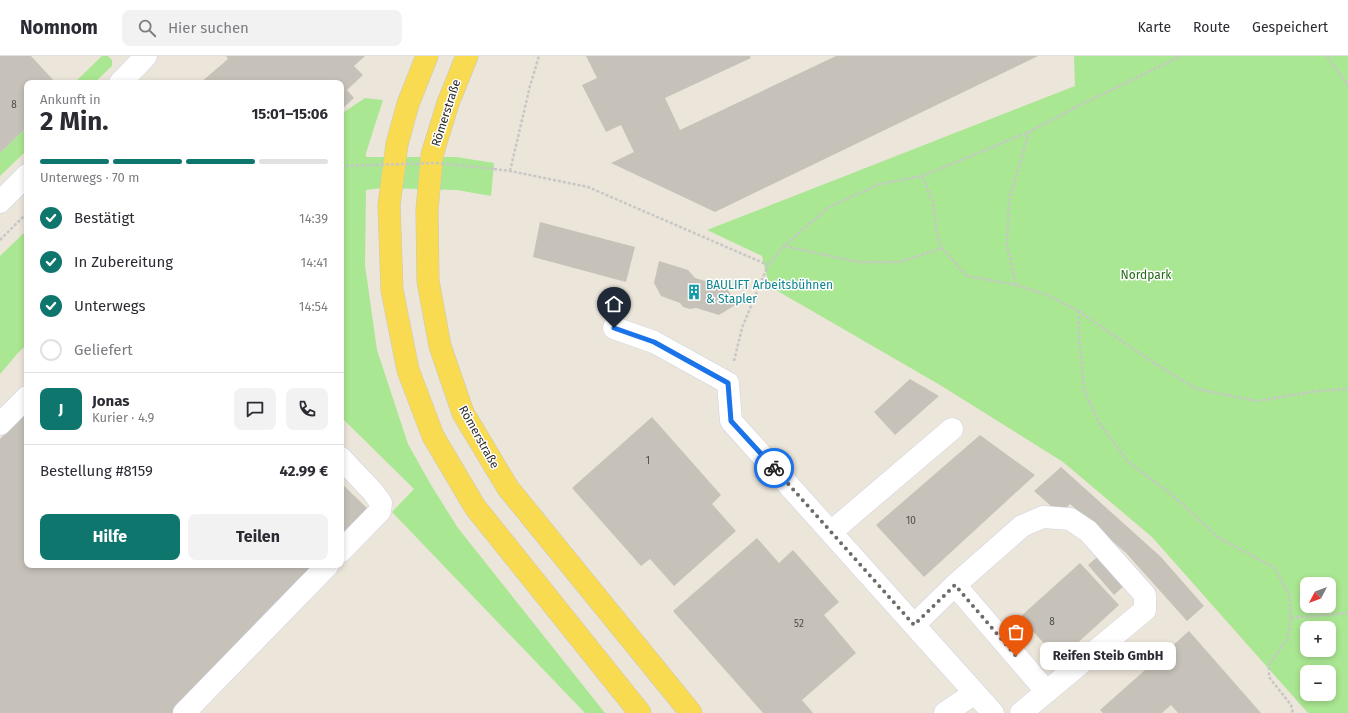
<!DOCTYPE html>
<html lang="de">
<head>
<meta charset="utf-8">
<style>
  :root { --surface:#fff; --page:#f2f2f3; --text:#2b2b33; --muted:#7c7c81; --line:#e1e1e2; --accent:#0f766e }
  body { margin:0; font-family:"Fira Sans",sans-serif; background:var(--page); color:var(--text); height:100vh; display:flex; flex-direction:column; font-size:15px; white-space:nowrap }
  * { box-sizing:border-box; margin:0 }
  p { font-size:13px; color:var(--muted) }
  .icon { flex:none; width:22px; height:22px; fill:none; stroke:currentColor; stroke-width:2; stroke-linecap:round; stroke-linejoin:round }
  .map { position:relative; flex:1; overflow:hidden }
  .sheet { position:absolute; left:24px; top:24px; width:320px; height:488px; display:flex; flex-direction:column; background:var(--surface); border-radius:8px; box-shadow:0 2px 6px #0003 }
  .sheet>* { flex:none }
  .needle { width:26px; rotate:229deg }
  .tools { position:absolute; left:1300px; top:521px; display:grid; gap:8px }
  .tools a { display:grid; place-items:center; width:36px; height:36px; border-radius:8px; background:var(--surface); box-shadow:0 2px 6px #0003; font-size:20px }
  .pin { position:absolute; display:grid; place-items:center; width:34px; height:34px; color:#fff; margin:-41px -17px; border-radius:50% 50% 50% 0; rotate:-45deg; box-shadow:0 0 4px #0007 }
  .pin .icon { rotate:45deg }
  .courier { position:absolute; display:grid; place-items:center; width:40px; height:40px; margin:-20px; border:3px solid #1a73e8; border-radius:50%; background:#fff; color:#222; box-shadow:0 1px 5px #0007 }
  .bubble { position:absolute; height:28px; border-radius:8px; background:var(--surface); box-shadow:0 2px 6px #0003; font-size:13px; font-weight:700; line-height:28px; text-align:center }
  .summary em { font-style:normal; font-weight:700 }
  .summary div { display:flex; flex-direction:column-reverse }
  .summary { display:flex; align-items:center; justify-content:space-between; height:68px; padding:0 16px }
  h1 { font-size:26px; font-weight:700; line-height:30px }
  .bar { display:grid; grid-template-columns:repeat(4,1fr); gap:6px 4px; align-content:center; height:48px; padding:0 16px }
  .bar i { height:5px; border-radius:3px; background:var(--line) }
  .bar .active { background:var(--accent) }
  .bar p { grid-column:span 4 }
  .line { display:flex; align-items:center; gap:10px; padding:0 16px; border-top:1px solid var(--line) }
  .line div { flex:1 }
  .round { display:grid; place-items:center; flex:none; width:42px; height:42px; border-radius:8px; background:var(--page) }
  ol { padding:0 16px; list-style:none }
  li { display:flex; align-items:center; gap:12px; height:44px }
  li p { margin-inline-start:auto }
  li .icon { padding:4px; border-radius:50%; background:var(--accent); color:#fff; stroke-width:4 }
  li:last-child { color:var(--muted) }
  li i { width:22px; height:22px; border:2px solid var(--line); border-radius:50% }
  .cta { display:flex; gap:8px; margin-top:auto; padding:8px 16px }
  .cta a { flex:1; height:46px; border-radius:8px; background:var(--accent); color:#fff; font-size:16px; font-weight:700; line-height:46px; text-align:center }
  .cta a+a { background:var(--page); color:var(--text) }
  header { display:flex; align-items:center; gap:24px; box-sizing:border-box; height:56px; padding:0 20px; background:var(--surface); border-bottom:1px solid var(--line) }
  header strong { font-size:19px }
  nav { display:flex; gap:22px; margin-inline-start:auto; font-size:14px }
  .search { width:280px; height:36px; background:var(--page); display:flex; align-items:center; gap:10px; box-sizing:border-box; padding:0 14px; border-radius:8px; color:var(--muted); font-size:15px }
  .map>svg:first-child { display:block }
  .green { fill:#aae792; fill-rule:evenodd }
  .building { fill:#c7c2b9 }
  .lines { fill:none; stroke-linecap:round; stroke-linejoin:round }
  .minor-casing { stroke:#ced1e3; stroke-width:23 }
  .major-casing { stroke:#c7c7c7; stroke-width:23 }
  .path { stroke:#c7c7c7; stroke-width:2.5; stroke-dasharray:3 2; stroke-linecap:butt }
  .minor { stroke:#fff; stroke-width:22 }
  .major { stroke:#f9db51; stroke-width:22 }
  .path-bridge { stroke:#c7c7c7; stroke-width:2.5; stroke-dasharray:3 2; stroke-linecap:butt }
  .done { stroke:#6d6b67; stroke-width:4; stroke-dasharray:0 7.2 }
  .route { stroke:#1a73e8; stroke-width:5 }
  .labels { text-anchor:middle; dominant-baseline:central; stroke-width:3; stroke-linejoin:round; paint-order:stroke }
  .number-label { font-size:10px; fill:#504f4d }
  .street-label { font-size:12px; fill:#292929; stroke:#fff }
  .park-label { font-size:12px; fill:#226a15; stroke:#fff }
  .culture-label { font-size:12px; fill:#0d838f; stroke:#fff; text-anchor:start }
</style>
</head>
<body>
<header>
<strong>Nomnom</strong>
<div class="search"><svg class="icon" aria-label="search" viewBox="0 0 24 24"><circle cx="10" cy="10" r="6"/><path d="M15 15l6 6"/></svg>Hier suchen</div>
<nav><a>Karte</a><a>Route</a><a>Gespeichert</a></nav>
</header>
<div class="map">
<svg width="1348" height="657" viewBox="0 0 1348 657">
  <rect width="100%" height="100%" fill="#ece5d9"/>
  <!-- green -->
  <path class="green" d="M102,0H108L112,4V10L94,27H74Z
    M1074,0H1348V657H1308L1152,481L1063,406L940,329L769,230L762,200L707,174L1075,30ZM1307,528H1329V550H1307ZM1307,572H1329V594H1307ZM1307,616H1329V638H1307Z
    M365,42L383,44L366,97V101H456L494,107L491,140L457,134L381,132L366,134L365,209L377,294L408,388L431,429L458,472L605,657H585L392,456L414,433L341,361V58Z
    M27,71V94L0,120V97Z
    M27,174V288L18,297L0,318V200Z"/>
  <!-- building -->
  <path class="building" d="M0,0H31L56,27H27V71L0,97Z
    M226,0H365L354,10L363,19L347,34L354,42L341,54V27H200L228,3Z
    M586,0H750L751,2L665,42L680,74L836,0H1038L715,156L611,107L634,96L621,69L606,76L582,29L597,22Z
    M540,166L635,191L626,226L533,201Z
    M659,205L688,214L695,222L726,231L737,248L719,259L696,252L690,253L683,251L680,247L661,240L654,227Z
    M910,323L939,340L895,379L874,356Z
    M27,355V509H322L178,657H0V383Z
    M652,361L721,439L712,448L736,475L674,530L650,503L641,510L572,432Z
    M980,379L1035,419L924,521L876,469Z
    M1061,411L1161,501L1204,550L1187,565L1126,497L1070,448L1060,458L1034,435Z
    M341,427L372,457L341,489Z
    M757,482L779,507L793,494L839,546L824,559L856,597L802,644L813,657H763L673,555Z
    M1102,497L1128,526L1114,539L1088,509Z
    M1080,507L1119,549L1059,604L1020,561Z
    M1189,575L1261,657H1178L1171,649L1162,657H1103L1100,654Z"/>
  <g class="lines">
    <!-- minor casing -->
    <g class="minor-casing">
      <path id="minor" d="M120,27L146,0
        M0,146L27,119
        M614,272L654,286L728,327L731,365L993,657
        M0,368L27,341
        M341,402L373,436L381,447L380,455L341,495
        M831,476L952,373
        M955,529L1047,636
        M914,569L955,529L1022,470L1043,461L1070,463L1088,475L1145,539V554L1021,657
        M184,657L328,509
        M945,657L975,637"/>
    </g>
    <!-- major casing -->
    <g class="major-casing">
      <path id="major" d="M427,0L408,48L397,88L389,149L392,234L408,314L433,380L475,451L640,657
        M467,0L448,47L432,99L427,154L428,225L440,290L463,357L508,432L691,657"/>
    </g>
    <!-- path -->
    <path class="path" d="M1327,0L1348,30
      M494,113L510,115L588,131L768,209L784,190L829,151L880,128L922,120L1029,76L1076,51L1181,0
      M510,115L530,30L539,0
      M922,120L933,146L937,179L942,192L967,220L1016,229L1045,238L1079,255L1152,306L1197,333L1257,345L1317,335L1348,333
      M0,184L27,157
      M784,190L858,206H900L942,192
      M1016,229L1007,189L1009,144L1029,76
      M1079,255V281L1084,333L1098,365L1127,405L1171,438L1219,482L1275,512L1289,539L1291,562L1287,583L1269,609V621L1291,649L1293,657
      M734,305L742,272L768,209
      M1291,562L1348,557"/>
    <!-- minor -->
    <use href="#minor" class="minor"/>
    <!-- major -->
    <use href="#major" class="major"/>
    <!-- path-bridge -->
    <path class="path-bridge" d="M341,110L436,107L494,113"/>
  </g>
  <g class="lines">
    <!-- done -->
    <path class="done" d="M774,412L914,569L955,529L1016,600"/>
    <!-- route -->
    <path class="route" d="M614,272L654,286L728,327L731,365L774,412"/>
  </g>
  <!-- icons -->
  <defs>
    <g id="building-bare" transform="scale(1.2)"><path d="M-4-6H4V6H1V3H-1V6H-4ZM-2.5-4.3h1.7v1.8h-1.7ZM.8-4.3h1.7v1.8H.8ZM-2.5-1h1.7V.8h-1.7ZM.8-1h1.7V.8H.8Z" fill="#0f9aa8" stroke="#fff" stroke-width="2.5" paint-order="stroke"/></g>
  </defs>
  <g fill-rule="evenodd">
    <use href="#building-bare" x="694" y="236"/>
  </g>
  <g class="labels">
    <!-- number labels -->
    <g class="number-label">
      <text x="14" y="49">8</text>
      <text x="648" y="405">1</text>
      <text x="911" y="465">10</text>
      <text x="1052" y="566">8</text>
      <text x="799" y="568">52</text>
    </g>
    <!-- street labels -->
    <g class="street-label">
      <text transform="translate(446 57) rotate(-72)">Römerstraße</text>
      <text transform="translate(479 381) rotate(61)">Römerstraße</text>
    </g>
    <!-- park labels -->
    <g class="park-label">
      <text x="1146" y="219">Nordpark</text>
    </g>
    <!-- culture labels -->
    <g class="culture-label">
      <text x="706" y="229">BAULIFT Arbeitsbühnen<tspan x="706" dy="14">&amp; Stapler</tspan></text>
    </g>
  </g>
</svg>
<div class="tools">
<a><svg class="needle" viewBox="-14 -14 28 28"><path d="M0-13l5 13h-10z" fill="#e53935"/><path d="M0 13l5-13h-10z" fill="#7c7c81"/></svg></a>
<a>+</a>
<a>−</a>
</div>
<div class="pin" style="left:1016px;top:600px;background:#ea580c"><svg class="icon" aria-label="bag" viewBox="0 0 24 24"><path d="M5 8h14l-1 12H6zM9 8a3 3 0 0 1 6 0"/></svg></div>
<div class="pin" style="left:614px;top:272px;background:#1f2937"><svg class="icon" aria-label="home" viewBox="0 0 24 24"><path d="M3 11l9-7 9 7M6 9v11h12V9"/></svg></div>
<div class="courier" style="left:774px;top:412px"><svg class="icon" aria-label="bike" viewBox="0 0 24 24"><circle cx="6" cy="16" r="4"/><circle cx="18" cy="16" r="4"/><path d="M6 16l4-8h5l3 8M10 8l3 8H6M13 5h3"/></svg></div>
<div class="bubble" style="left:1040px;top:586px;width:136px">Reifen Steib GmbH</div>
<section class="sheet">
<div class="summary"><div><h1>2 Min.</h1><p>Ankunft in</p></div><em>15:01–15:06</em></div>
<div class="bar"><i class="active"></i><i class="active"></i><i class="active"></i><i></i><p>Unterwegs · 70 m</p></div>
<ol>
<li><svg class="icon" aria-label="check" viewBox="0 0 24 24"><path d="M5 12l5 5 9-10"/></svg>Bestätigt<p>14:39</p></li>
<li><svg class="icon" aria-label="check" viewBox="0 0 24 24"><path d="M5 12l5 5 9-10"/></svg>In Zubereitung<p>14:41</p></li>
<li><svg class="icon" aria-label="check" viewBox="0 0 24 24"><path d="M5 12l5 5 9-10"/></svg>Unterwegs<p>14:54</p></li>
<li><i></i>Geliefert</li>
</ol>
<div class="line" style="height:72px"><b class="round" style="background:var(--accent);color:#fff">J</b><div><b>Jonas</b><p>Kurier · 4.9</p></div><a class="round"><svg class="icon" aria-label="chat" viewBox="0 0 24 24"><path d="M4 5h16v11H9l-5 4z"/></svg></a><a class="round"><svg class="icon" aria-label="phone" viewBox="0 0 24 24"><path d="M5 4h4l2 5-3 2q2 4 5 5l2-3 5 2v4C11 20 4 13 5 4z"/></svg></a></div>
<div class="line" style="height:52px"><div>Bestellung #8159</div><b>42.99 €</b></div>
<div class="cta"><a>Hilfe</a><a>Teilen</a></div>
</section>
</div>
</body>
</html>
